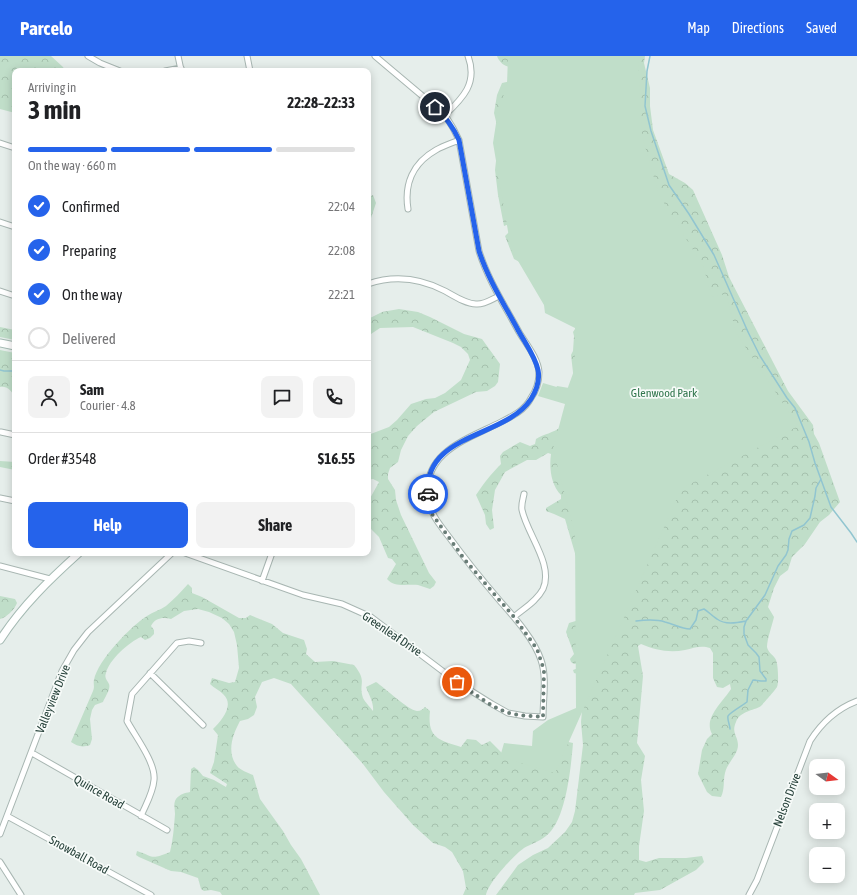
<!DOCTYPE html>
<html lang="en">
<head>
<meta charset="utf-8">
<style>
  :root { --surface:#fff; --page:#f2f2f2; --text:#202124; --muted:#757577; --line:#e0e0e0; --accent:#2563eb }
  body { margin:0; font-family:"Asap Condensed",sans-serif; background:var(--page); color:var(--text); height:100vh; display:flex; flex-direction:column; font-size:15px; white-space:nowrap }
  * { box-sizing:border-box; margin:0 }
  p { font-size:13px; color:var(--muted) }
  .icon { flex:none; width:22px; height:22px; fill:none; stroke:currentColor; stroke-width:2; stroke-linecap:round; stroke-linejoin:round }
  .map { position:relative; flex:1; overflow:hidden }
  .side { position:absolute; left:12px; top:12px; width:359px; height:488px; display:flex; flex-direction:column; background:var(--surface); border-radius:8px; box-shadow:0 2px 10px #0003 }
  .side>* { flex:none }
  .needle { width:26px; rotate:105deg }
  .fabs { position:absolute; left:809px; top:703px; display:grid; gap:8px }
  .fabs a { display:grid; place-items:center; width:36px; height:36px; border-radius:8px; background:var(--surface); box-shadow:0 2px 10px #0003; font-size:20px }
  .pin { position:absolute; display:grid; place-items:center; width:34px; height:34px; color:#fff; margin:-17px; border:2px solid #fff; border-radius:50%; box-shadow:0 1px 4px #0007 }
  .courier { position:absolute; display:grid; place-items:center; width:40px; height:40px; margin:-20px; border:3px solid #2563eb; border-radius:50%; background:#fff; color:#222; box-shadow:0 1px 5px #0007 }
  .headline em { font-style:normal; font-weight:700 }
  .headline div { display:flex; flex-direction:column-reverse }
  .headline { display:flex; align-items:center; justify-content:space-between; height:68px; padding:0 16px }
  h1 { font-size:26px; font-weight:700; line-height:30px }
  .bar { display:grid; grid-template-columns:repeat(4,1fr); gap:6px 4px; align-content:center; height:48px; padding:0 16px }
  .bar i { height:5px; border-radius:3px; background:var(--line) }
  .bar .current { background:var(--accent) }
  .bar p { grid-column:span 4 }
  .line { display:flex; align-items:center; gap:10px; padding:0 16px; border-top:1px solid var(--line) }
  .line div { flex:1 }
  .round { display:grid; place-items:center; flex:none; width:42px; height:42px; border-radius:8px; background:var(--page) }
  ol { padding:0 16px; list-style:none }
  li { display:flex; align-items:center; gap:12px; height:44px }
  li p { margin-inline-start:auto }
  li .icon { padding:4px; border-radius:50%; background:var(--accent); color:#fff; stroke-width:4 }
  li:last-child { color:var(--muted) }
  li i { width:22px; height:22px; border:2px solid var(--line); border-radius:50% }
  .cta { display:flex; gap:8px; margin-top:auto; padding:8px 16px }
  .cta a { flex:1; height:46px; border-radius:8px; background:var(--accent); color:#fff; font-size:16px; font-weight:700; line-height:46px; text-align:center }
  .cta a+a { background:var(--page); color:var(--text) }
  header { display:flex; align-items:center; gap:24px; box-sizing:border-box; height:56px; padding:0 20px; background:var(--accent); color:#fff }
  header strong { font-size:19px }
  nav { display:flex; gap:22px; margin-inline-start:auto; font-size:14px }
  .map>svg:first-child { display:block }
  .forest { fill:url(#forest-crowns) }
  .park { fill:#c0dec9 }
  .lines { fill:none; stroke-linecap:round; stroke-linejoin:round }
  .stream { stroke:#91c5d0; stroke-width:1.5 }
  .street-casing { stroke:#a8b6b2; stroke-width:7 }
  .secondary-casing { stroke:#a5bab3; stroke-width:9 }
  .street { stroke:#fff; stroke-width:5 }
  .secondary { stroke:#fff; stroke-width:7 }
  .done { stroke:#697d77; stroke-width:4; stroke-dasharray:0 7.2 }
  .route { stroke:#2563eb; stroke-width:5 }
  .labels { text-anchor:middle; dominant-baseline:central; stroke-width:3.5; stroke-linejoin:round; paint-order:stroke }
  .park-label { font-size:12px; fill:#31764d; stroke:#f7fbf9 }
  .street-label { font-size:12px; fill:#254039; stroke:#f7fbf9 }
</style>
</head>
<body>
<header>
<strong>Parcelo</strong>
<nav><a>Map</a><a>Directions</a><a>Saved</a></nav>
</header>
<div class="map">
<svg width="857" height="839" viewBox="0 0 857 839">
  <defs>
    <pattern id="forest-crowns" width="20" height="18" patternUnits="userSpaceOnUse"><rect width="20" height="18" fill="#c0dec9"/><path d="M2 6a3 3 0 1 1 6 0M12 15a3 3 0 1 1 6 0" fill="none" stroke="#a5c0ad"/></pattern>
  </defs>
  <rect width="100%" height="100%" fill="#e6eeeb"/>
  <!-- forest -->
  <path class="forest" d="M0,0H51L63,11L65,15H15V57L0,53Z
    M497,0H645L644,7L650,32V50L653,74L669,118L685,127L693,134L722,199L729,221L788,335L813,369L814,378L819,387L840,446L829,459L820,466L805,488L792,501L788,514L780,520L774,532L768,551L774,561C772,570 767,583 767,591C768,597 774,599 776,604C778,608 779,627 777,631C776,633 763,648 761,650C753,655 740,655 736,666C731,677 738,680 738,689C738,699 727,707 725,717C723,725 725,733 721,741L712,740L707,736L698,718L702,694L707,683L712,678C703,662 723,646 731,633L730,628L723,632L717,631L713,622V597L710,592C701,589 694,592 685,594C669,597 655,594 641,588L638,590L643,620L637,687L645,700L641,724L644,755L639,790V804L646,806L659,802H686L702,800L704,806L696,814L660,834L635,837L634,839H496L518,809L533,799L548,792L565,776L572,766L575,755L583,689L581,666L585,620L574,617L573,614L581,611L579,607L574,608L571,606L570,603L574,598L566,576L569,567L579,564V511L565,463L554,458L546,455V452L561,443V439C551,429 549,412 551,398L548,397L536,404H527L505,416L495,434L492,454L494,472L490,474L486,468L485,459L476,439C484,427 491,418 501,408L500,400L503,396L520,386L530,390L535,388L536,383C544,378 553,377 561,371L566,348L553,337L557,330L569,332L574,325L571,299L573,295L574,280L573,276L577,270L527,210L514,203L505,180L510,175L515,166L504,170L498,139L495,114L499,78L494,57L497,39L502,27L511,25L510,11C504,10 499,6 497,0Z
    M373,139L376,147L368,171V144L369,141Z
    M399,253L418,256L430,261L464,278L482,283L500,308L498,326L495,330L487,335L476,336L434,356L417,370L408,380L401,394L398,406L390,412L388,418V423L395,434L396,444L401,459L429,517L436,526L434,530L430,533C426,532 422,530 418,529C407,528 395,532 387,523L396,508L392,503L388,502L379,481L371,473L370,466L368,461V446L379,426L373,423L368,424V379L389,371L397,364L411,348L426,343L435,342L445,337L461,324L470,304L468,298L461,291L453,287L413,271L380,272L371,278L368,283V263L382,256Z
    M0,271L15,274V284L0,281Z
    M0,294L15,297V341C11,335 8,330 0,331Z
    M0,405L15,406V414L0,411Z
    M188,528L192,532V537L202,541L239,562H246L250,559L272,568L283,577L304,584L307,593L306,598L315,606L333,605L354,609C368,626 358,627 363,642C365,646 370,651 373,655C374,647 369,639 366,631L376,626C385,632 408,654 417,655C421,655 423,653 425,651L430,655C427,682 439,684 461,691L467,683L476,684L482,689L490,685L504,699L564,685L573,687C571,711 566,765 546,780C540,785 531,788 524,792C514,799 488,827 486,839H463L466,832L463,815L452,796L445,791L433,787L413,769L384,736L363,708L291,628L274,622L262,626L255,641L257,651L254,659L248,663L240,665C233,678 226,696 237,710C240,714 248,717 253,719L260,743L283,775L291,789L301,803L320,839H222L220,836L211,834L204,835L201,833L198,822L181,816L171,815L139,801L136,799L137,795C155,801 150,804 170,796C173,784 174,771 175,758C175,753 173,748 176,743C180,738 185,737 190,736L191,713L194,711L198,714L203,720L214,724L226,731L227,728L210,717L214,706L218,679L213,673C222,664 235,649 223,638C219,634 214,632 210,628L212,622L229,627L235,626L239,612L237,589L234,576L229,568L222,562L209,556L198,553L184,555L171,563C163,561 155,562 151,570L154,574V578L150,582L145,584L141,581C129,586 109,604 106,617C104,622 107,624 109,628C111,633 105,641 103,646L95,649L92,654L90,663L92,683L90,689C82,692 77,690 71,686L93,635C95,630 93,628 94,624C98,604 130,571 147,560C153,556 160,554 166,550C174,543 181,536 188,528Z
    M0,540L15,543L17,547C15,553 6,562 0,563Z"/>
  <!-- park -->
  <path class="park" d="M508,0H638L642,80L659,139L703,210L712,241L726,238L736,277L798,370L681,433L555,717L500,701L504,687L532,690L533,675L548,664L576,652L575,477L553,393L565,348L538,340L543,327L567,334L575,312V272L545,257L544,249L511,193L493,87L497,61L507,28Z"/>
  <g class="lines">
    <!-- stream -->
    <path class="stream" d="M650,0L647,15L645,50L651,75L669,129L689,158L714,199L748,276L760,300L787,342L795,352L809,386L815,407L831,451L851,477L857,486
      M0,314L4,315H15
      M636,565C645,564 656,563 665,566C674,568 681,573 690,573L696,564L698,555L704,553C709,556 712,560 717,563C725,569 736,567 746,565
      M730,673C730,669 727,664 728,660C729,657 743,649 747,646L748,634L753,624L761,625H766V623L760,615L759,601L756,597L748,589L744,578V571L746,565L765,539L778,510L786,499L788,494L789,483L792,475L804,469L810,462L815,440L816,432L821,423"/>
    <!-- street casing -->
    <g class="street-casing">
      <path id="street" d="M88,0L100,7L120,15
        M178,0L181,14
        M247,0L250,15
        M165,15L181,12
        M445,59C463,42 478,27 468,0
        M0,87L15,92
        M408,153C404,128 413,107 436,94C443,90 452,87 459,84
        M0,166L15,171
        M368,228C394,219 420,222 445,235C454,240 466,248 476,248C484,249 492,243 499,240
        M0,235L15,240
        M1,376L15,379
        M0,442L15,445
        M185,497L303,539L342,548L371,561L457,626L492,648L508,657L525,660L543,661C543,643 547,621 541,604C534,583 514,561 500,545C482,524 465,503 449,481C440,469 430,458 428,442C422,396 468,383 501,366C513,360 525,354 531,342C536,335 539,325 539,316C538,302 526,288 519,276C505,250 488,224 479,195L459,84L453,72L445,59L375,0
        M0,510L50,523
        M262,525L272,497
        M514,561C523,553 537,545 543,533C554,509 527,478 522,454C521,449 523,443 524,438
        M150,617L203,669
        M32,697L167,774
        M7,760L151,839
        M141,760C146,748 153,737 154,724C156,707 135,680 127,665L132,638L177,587L189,585L201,587
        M0,778L62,615L74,594L88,576L172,497
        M0,806L21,839
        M749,839L757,824L810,685C822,666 836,653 857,645"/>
    </g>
    <!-- secondary casing -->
    <g class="secondary-casing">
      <path id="secondary" d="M0,287L15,290
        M0,584C22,550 49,524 79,497"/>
    </g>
    <!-- street -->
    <use href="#street" class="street"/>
    <!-- secondary -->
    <use href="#secondary" class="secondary"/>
  </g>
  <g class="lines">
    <!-- done -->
    <path class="done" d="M428,438L430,455L437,465L465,504L514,561L537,593L544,614L543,661C532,660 520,660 509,657C490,651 473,636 457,626"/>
    <!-- route -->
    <path class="route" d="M428,438C423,377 506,382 531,343C536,335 540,324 538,314C535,300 525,287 518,274C504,248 488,223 479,195L459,84C453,71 446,61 435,51"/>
  </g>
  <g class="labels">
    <!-- park labels -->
    <g class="park-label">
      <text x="664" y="337">Glenwood Park</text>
    </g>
    <!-- street labels -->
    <g class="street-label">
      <text transform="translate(392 578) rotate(34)">Greenleaf Drive</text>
      <text transform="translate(53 643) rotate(-68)">Valleyview Drive</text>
      <text transform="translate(99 736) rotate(30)">Quince Road</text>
      <text transform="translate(787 744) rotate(-69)">Nelson Drive</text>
      <text transform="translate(79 799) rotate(29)">Snowball Road</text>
    </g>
  </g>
</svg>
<div class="fabs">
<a><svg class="needle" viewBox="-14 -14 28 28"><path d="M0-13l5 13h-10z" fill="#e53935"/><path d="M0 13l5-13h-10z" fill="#757577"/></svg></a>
<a>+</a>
<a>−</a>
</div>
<div class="pin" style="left:457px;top:626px;background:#ea580c"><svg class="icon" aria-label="bag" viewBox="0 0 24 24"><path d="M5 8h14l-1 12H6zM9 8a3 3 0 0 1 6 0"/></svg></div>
<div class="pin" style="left:435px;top:51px;background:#1f2937"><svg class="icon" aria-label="home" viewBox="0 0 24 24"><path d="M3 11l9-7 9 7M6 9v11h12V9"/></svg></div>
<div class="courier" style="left:428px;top:438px"><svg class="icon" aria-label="car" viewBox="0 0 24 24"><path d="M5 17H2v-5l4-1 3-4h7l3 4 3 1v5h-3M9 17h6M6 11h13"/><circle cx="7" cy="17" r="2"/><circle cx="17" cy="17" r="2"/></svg></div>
<section class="side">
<div class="headline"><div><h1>3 min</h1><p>Arriving in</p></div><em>22:28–22:33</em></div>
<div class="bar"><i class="current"></i><i class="current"></i><i class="current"></i><i></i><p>On the way · 660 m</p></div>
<ol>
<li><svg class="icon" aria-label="check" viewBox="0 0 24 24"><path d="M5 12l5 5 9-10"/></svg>Confirmed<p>22:04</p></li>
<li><svg class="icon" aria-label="check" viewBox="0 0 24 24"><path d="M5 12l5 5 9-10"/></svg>Preparing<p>22:08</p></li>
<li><svg class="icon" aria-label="check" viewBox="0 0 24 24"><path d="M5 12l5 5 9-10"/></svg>On the way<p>22:21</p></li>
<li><i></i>Delivered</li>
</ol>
<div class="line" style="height:72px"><a class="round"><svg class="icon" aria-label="person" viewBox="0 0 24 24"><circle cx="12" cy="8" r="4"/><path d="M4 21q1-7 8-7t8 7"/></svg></a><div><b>Sam</b><p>Courier · 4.8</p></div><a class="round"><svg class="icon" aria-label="chat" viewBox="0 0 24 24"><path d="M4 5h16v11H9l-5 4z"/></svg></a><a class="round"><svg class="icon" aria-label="phone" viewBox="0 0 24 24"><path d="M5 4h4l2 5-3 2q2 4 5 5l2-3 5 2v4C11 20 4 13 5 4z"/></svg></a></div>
<div class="line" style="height:52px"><div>Order #3548</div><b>$16.55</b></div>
<div class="cta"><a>Help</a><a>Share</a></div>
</section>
</div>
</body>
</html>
